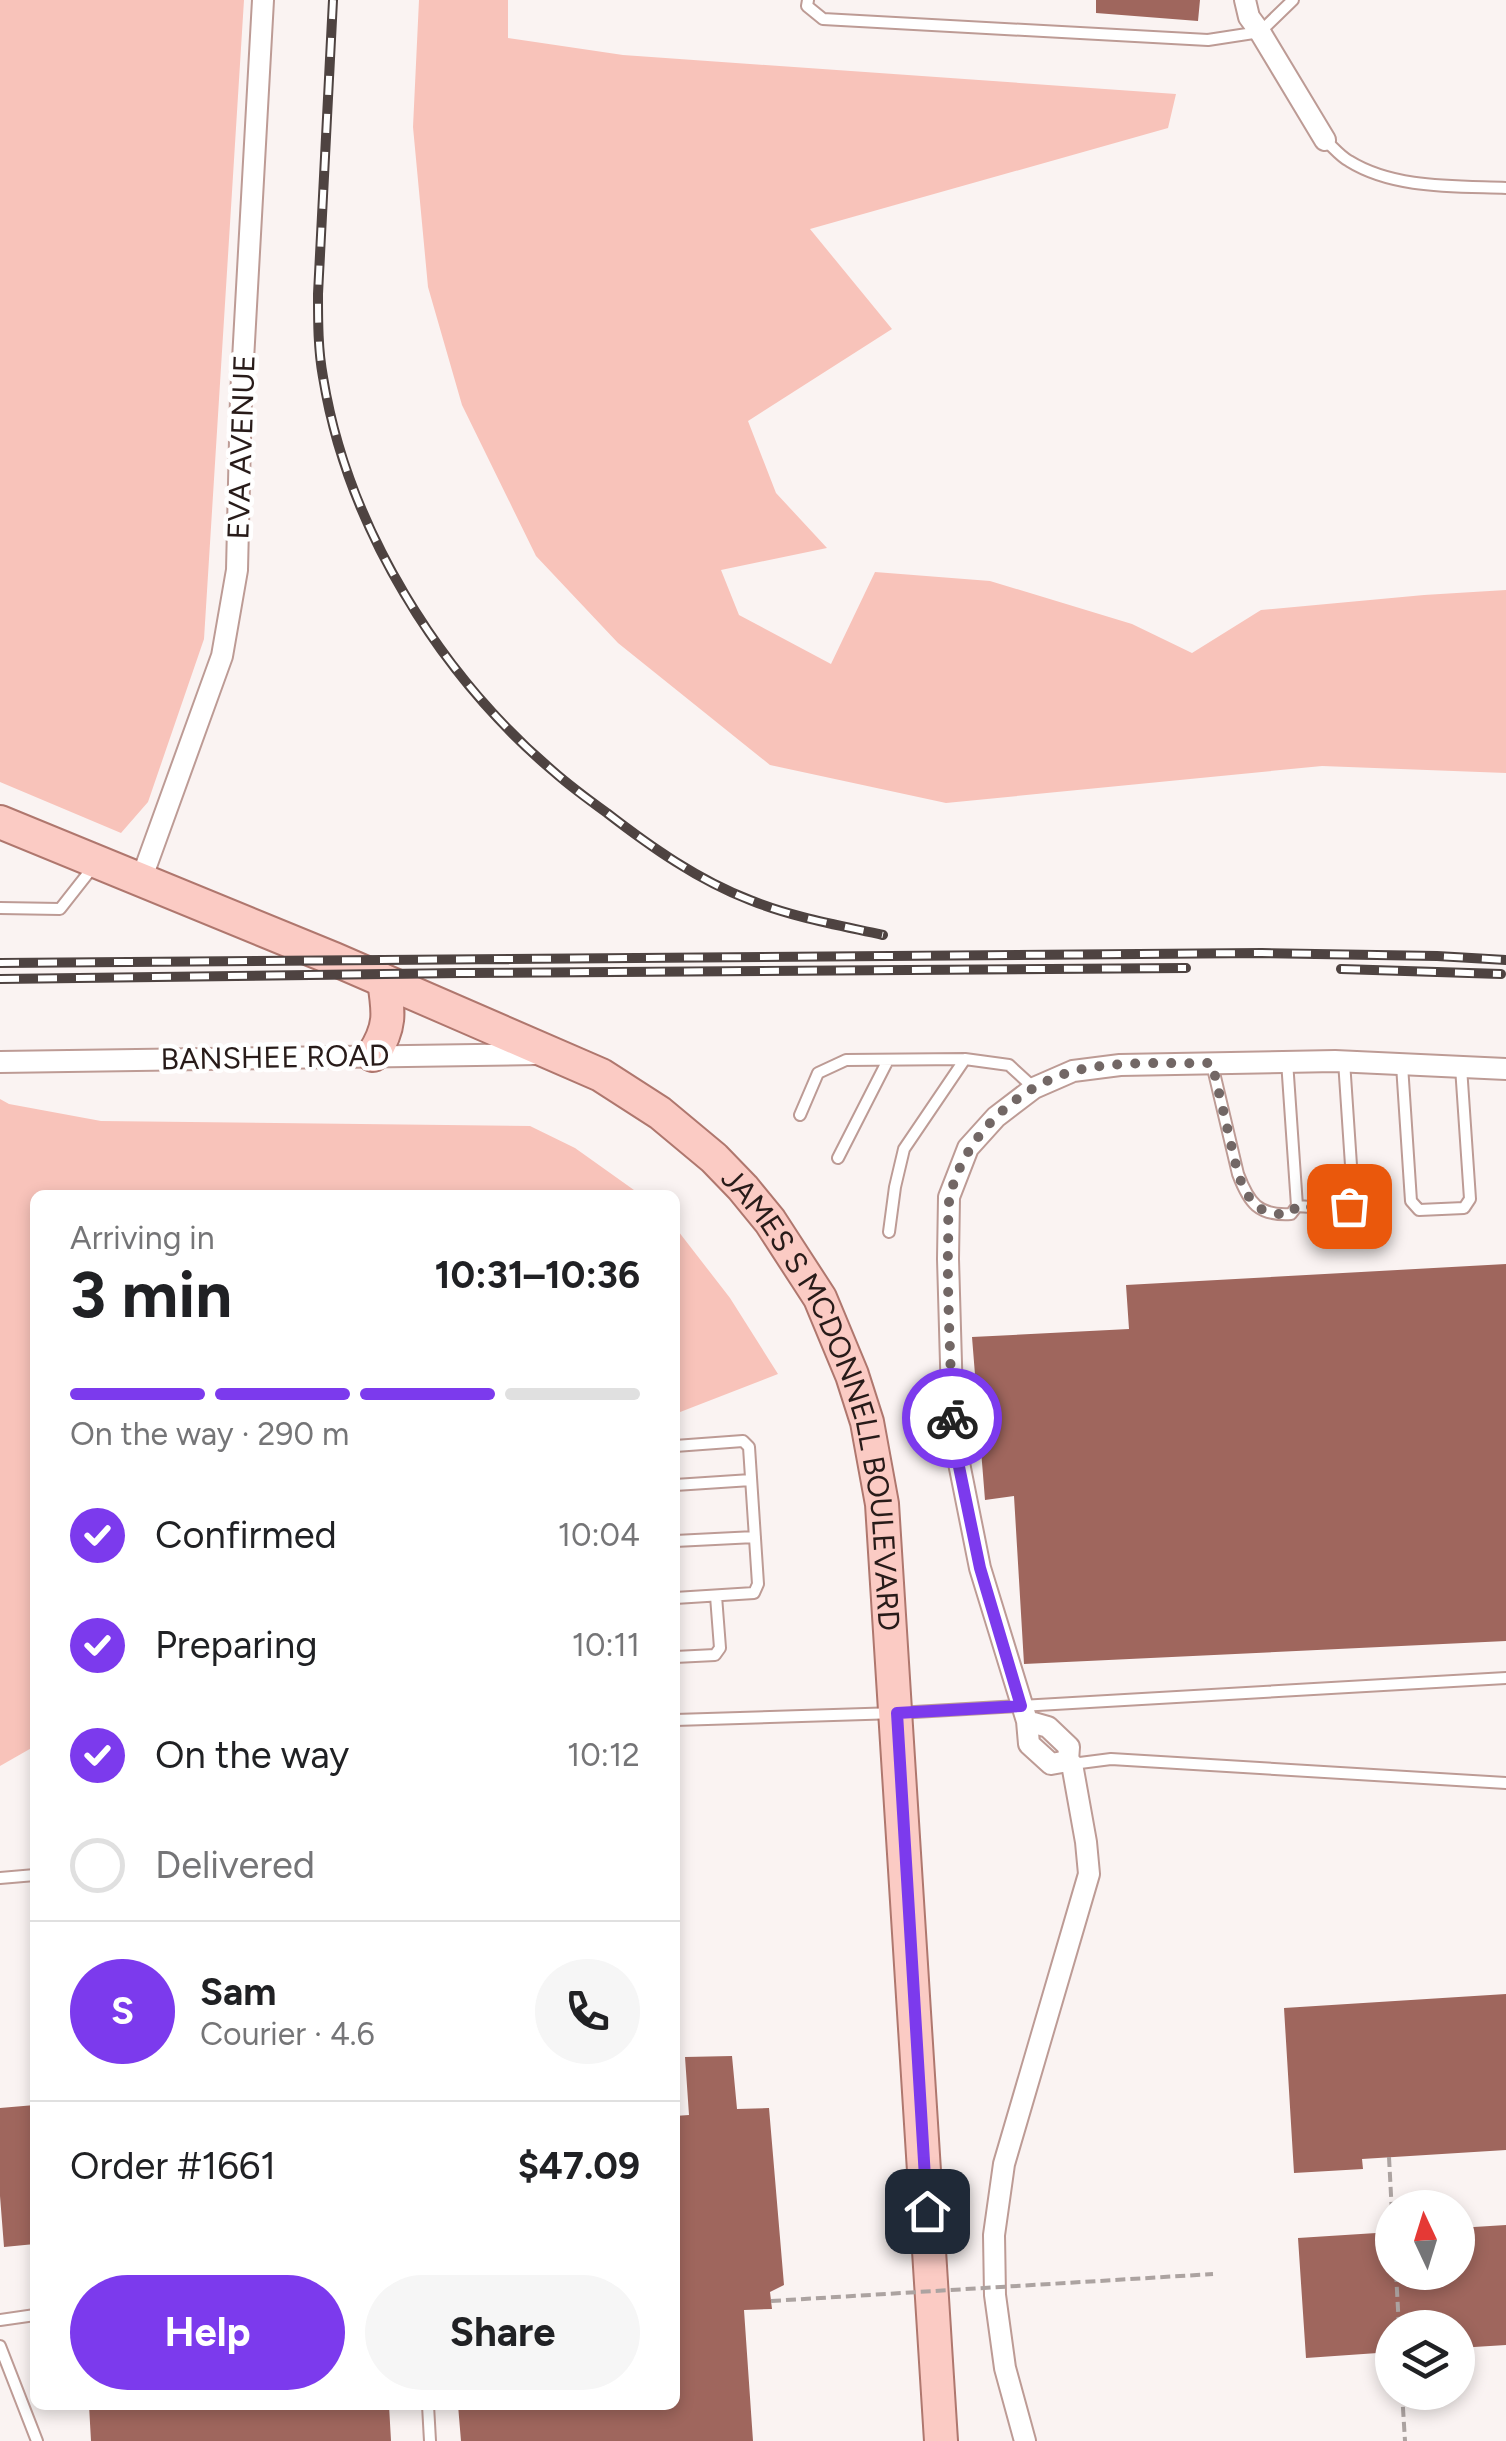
<!DOCTYPE html>
<html lang="en">
<head>
<meta charset="utf-8">
<style>
  :root { --surface:#fff; --page:#f6f6f6; --text:#202124; --muted:#757577; --line:#e0e0e0; --accent:#7c3aed }
  body { margin:0; font-family:Figtree,sans-serif; background:var(--page); color:var(--text); height:100vh; display:flex; flex-direction:column; font-size:38px; white-space:nowrap }
  * { box-sizing:border-box; margin:0 }
  p { font-size:32px; color:var(--muted) }
  .icon { flex:none; width:55px; height:55px; fill:none; stroke:currentColor; stroke-width:2; stroke-linecap:round; stroke-linejoin:round }
  .map { position:relative; flex:1; overflow:hidden }
  .side { position:absolute; left:30px; top:1190px; width:650px; height:1220px; display:flex; flex-direction:column; background:var(--surface); border-radius:15px; box-shadow:0 5px 15px #0003 }
  .side>* { flex:none }
  .needle { width:65px; rotate:356deg }
  .fabs { position:absolute; left:1375px; top:2190px; display:grid; gap:20px }
  .fabs a { display:grid; place-items:center; width:100px; height:100px; border-radius:50%; background:var(--surface); box-shadow:0 5px 15px #0003; font-size:50px }
  .pin { position:absolute; display:grid; place-items:center; width:85px; height:85px; color:#fff; margin:-42px; border-radius:20px; box-shadow:0 5px 15px #0006 }
  .courier { position:absolute; display:grid; place-items:center; width:100px; height:100px; margin:-50px; border:8px solid #7c3aed; border-radius:50%; background:#fff; color:#222; box-shadow:0 2px 12px #0007 }
  .summary em { font-style:normal; font-weight:700 }
  .summary div { display:flex; flex-direction:column-reverse }
  .summary { display:flex; align-items:center; justify-content:space-between; height:170px; padding:0 40px }
  h1 { font-size:65px; font-weight:700; line-height:75px }
  .bar { display:grid; grid-template-columns:repeat(4,1fr); gap:15px 10px; align-content:center; height:120px; padding:0 40px }
  .bar i { height:12px; border-radius:8px; background:var(--line) }
  .bar .current { background:var(--accent) }
  .bar p { grid-column:span 4 }
  .line { display:flex; align-items:center; gap:25px; padding:0 40px; border-top:2px solid var(--line) }
  .line div { flex:1 }
  .round { display:grid; place-items:center; flex:none; width:105px; height:105px; border-radius:52px; background:var(--page) }
  ol { padding:0 40px; list-style:none }
  li { display:flex; align-items:center; gap:30px; height:110px }
  li p { margin-inline-start:auto }
  li .icon { padding:10px; border-radius:50%; background:var(--accent); color:#fff; stroke-width:4 }
  li:last-child { color:var(--muted) }
  li i { width:55px; height:55px; border:5px solid var(--line); border-radius:50% }
  .cta { display:flex; gap:20px; margin-top:auto; padding:20px 40px }
  .cta a { flex:1; height:115px; border-radius:60px; background:var(--accent); color:#fff; font-size:40px; font-weight:700; line-height:115px; text-align:center }
  .cta a+a { background:var(--page); color:var(--text) }
  .map>svg:first-child { display:block }
  .green { fill:#f8c3ba }
  .building { fill:#9f665d }
  .lines { fill:none; stroke-linecap:round; stroke-linejoin:round }
  .service-casing { stroke:#bd9b95; stroke-width:14 }
  .minor-casing { stroke:#bd9b95; stroke-width:24 }
  .primary-casing { stroke:#af776e; stroke-width:36 }
  .path { stroke:#aca3a1; stroke-width:4; stroke-dasharray:10 5; stroke-linecap:butt }
  .service { stroke:#fff; stroke-width:10 }
  .minor { stroke:#fff; stroke-width:20 }
  .primary { stroke:#fbcbc4; stroke-width:32 }
  .rail-casing { stroke:#4e4341; stroke-width:10 }
  .rail { stroke:#fff; stroke-width:6; stroke-dasharray:19; stroke-linecap:butt }
  .path-bridge { stroke:#aca3a1; stroke-width:4; stroke-dasharray:10 5; stroke-linecap:butt }
  .done { stroke:#726765; stroke-width:10; stroke-dasharray:0 18 }
  .route { stroke:#7c3aed; stroke-width:12 }
  .labels { text-anchor:middle; dominant-baseline:central; stroke-width:9; stroke-linejoin:round; paint-order:stroke }
  .street-label { font-size:30px; fill:#281b19; stroke:#fff }
</style>
</head>
<body>
<div class="map">
<svg width="1506" height="2441" viewBox="0 0 1506 2441">
  <rect width="100%" height="100%" fill="#faf3f2"/>
  <!-- green -->
  <path class="green" d="M0,0H244L204,639L148,802L121,833L0,782Z
    M419,0H508V38L623,55L1176,94L1168,128L810,229L892,329L748,421L776,493L827,548L721,570L739,615L831,664L875,572L990,581L1132,624L1192,653L1261,610L1424,595L1506,590V773L1322,766L946,803L770,765L618,643L536,556L462,405L428,287L413,127Z
    M0,1099L9,1104L101,1121L530,1126L575,1148L641,1195H35V1746L0,1766Z
    M675,1227L730,1298L778,1374L675,1414Z"/>
  <!-- building -->
  <path class="building" d="M1096,0H1200L1198,21L1096,13Z
    M1506,1264V1641L1024,1664L1014,1496L985,1500L972,1337L1129,1329L1126,1285Z
    M1506,1994V2150L1362,2159L1363,2169L1294,2173L1284,2008Z
    M732,2056L737,2109L769,2108L784,2285L770,2292L772,2309L744,2310L753,2441H461L458,2405H675V2251L679,2255L675,2196V2116L689,2115L685,2057Z
    M35,2105V2244L4,2247L0,2196V2108Z
    M1506,2225V2345L1458,2348V2328H1392V2352L1306,2358L1298,2238L1392,2232V2272H1458V2228Z
    M89,2405H389L391,2441H91Z"/>
  <g class="lines">
    <!-- service casing -->
    <g class="service-casing">
      <path id="service" d="M808,0L807,6L823,19L1208,40L1260,32L1293,0
        M1325,140C1333,147 1340,156 1349,161C1394,189 1455,186 1506,188
        M0,908L60,909L93,867
        M1212,1064L1238,1174C1249,1203 1258,1216 1291,1214L1297,1206L1287,1061
        M1402,1065L1411,1201L1419,1210L1464,1208L1470,1199L1461,1067
        M800,1115L818,1073L846,1060L965,1059L1009,1065L1034,1088
        M838,1158L888,1060
        M1297,1206L1339,1209L1349,1205L1353,1195L1344,1061
        M889,1232L895,1187L904,1149L965,1059
        M675,1446L743,1441L749,1447L758,1584L754,1593L675,1598
        M675,1485L751,1480
        M675,1541L755,1537
        M675,1657L715,1655L720,1648L716,1596
        M675,1720L897,1713L1506,1678
        M1072,1764L1111,1759L1506,1783
        M0,1878L35,1875
        M0,2320L35,2315
        M0,2346L37,2441
        M428,2405L430,2441"/>
    </g>
    <!-- minor casing -->
    <g class="minor-casing">
      <path id="minor" d="M1245,0L1249,17L1260,32L1325,140
        M141,880L222,656L237,570L241,396L263,0
        M0,1062L538,1054
        M1068,1761L1051,1764L1029,1744L1027,1721L980,1568L953,1433L948,1259L949,1197L968,1148L996,1117L1034,1088L1073,1071L1120,1065L1335,1061L1506,1069
        M1025,2441L1005,2368L995,2295L994,2235L1004,2164L1089,1874L1086,1842L1072,1764L1068,1761L1069,1747L1048,1727L1027,1721"/>
    </g>
    <!-- primary casing -->
    <g class="primary-casing">
      <g id="primary">
        <path id="s1" d="M0,822L334,959L601,1075L660,1113L714,1158L743,1188L770,1221L820,1298L852,1375L867,1422L882,1504L941,2441"/>
        <path d="M373,1055C391,1027 389,1013 384,981"/>
      </g>
    </g>
    <!-- path -->
    <path class="path" d="M1389,2157L1392,2214
      M1396,2272L1399,2328
      M1402,2392L1405,2441"/>
    <!-- service -->
    <use href="#service" class="service"/>
    <!-- minor -->
    <use href="#minor" class="minor"/>
    <!-- primary -->
    <use href="#primary" class="primary"/>
    <!-- rail casing -->
    <g class="rail-casing">
      <path id="rail" d="M333,0L318,294C318,322 318,350 323,377C347,526 439,674 553,771C570,786 589,800 607,813C651,847 698,880 750,900C792,917 838,925 883,935
        M0,963L1262,953L1437,956L1506,960
        M1341,969L1501,974
        M0,979L461,973L1186,968"/>
    </g>
    <!-- rail -->
    <use href="#rail" class="rail"/>
    <!-- path-bridge -->
    <path class="path-bridge" d="M771,2301L1213,2274"/>
  </g>
  <g class="lines">
    <!-- done -->
    <path class="done" d="M952,1418C951,1359 947,1300 948,1242C949,1227 947,1210 950,1196C964,1137 1016,1087 1074,1071C1118,1060 1167,1064 1212,1063L1238,1174C1249,1202 1258,1216 1290,1214L1297,1206L1339,1209L1349,1206"/>
    <!-- route -->
    <path class="route" d="M927,2211L897,1713L1021,1706L980,1568L952,1433V1418"/>
  </g>
  <g class="labels">
    <!-- street labels -->
    <g class="street-label">
      <text transform="translate(241 447) rotate(-88)">EVA AVENUE</text>
      <text transform="translate(275 1057) rotate(-1)">BANSHEE ROAD</text>
      <text stroke="none"><textPath href="#s1" startOffset="1062">JAMES S MCDONNELL BOULEVARD</textPath></text>
    </g>
  </g>
</svg>
<div class="fabs">
<a><svg class="needle" viewBox="-14 -14 28 28"><path d="M0-13l5 13h-10z" fill="#e53935"/><path d="M0 13l5-13h-10z" fill="#757577"/></svg></a>
<a><svg class="icon" aria-label="layers" viewBox="0 0 24 24"><path d="M12 4l9 5-9 5-9-5zM3 14l9 5 9-5"/></svg></a>
</div>
<div class="pin" style="left:1349px;top:1206px;background:#ea580c"><svg class="icon" aria-label="bag" viewBox="0 0 24 24"><path d="M5 8h14l-1 12H6zM9 8a3 3 0 0 1 6 0"/></svg></div>
<div class="pin" style="left:927px;top:2211px;background:#1f2937"><svg class="icon" aria-label="home" viewBox="0 0 24 24"><path d="M3 11l9-7 9 7M6 9v11h12V9"/></svg></div>
<div class="courier" style="left:952px;top:1418px"><svg class="icon" aria-label="bike" viewBox="0 0 24 24"><circle cx="6" cy="16" r="4"/><circle cx="18" cy="16" r="4"/><path d="M6 16l4-8h5l3 8M10 8l3 8H6M13 5h3"/></svg></div>
<section class="side">
<div class="summary"><div><h1>3 min</h1><p>Arriving in</p></div><em>10:31–10:36</em></div>
<div class="bar"><i class="current"></i><i class="current"></i><i class="current"></i><i></i><p>On the way · 290 m</p></div>
<ol>
<li><svg class="icon" aria-label="check" viewBox="0 0 24 24"><path d="M5 12l5 5 9-10"/></svg>Confirmed<p>10:04</p></li>
<li><svg class="icon" aria-label="check" viewBox="0 0 24 24"><path d="M5 12l5 5 9-10"/></svg>Preparing<p>10:11</p></li>
<li><svg class="icon" aria-label="check" viewBox="0 0 24 24"><path d="M5 12l5 5 9-10"/></svg>On the way<p>10:12</p></li>
<li><i></i>Delivered</li>
</ol>
<div class="line" style="height:180px"><b class="round" style="background:var(--accent);color:#fff">S</b><div><b>Sam</b><p>Courier · 4.6</p></div><a class="round"><svg class="icon" aria-label="phone" viewBox="0 0 24 24"><path d="M5 4h4l2 5-3 2q2 4 5 5l2-3 5 2v4C11 20 4 13 5 4z"/></svg></a></div>
<div class="line" style="height:130px"><div>Order #1661</div><b>$47.09</b></div>
<div class="cta"><a>Help</a><a>Share</a></div>
</section>
</div>
</body>
</html>
